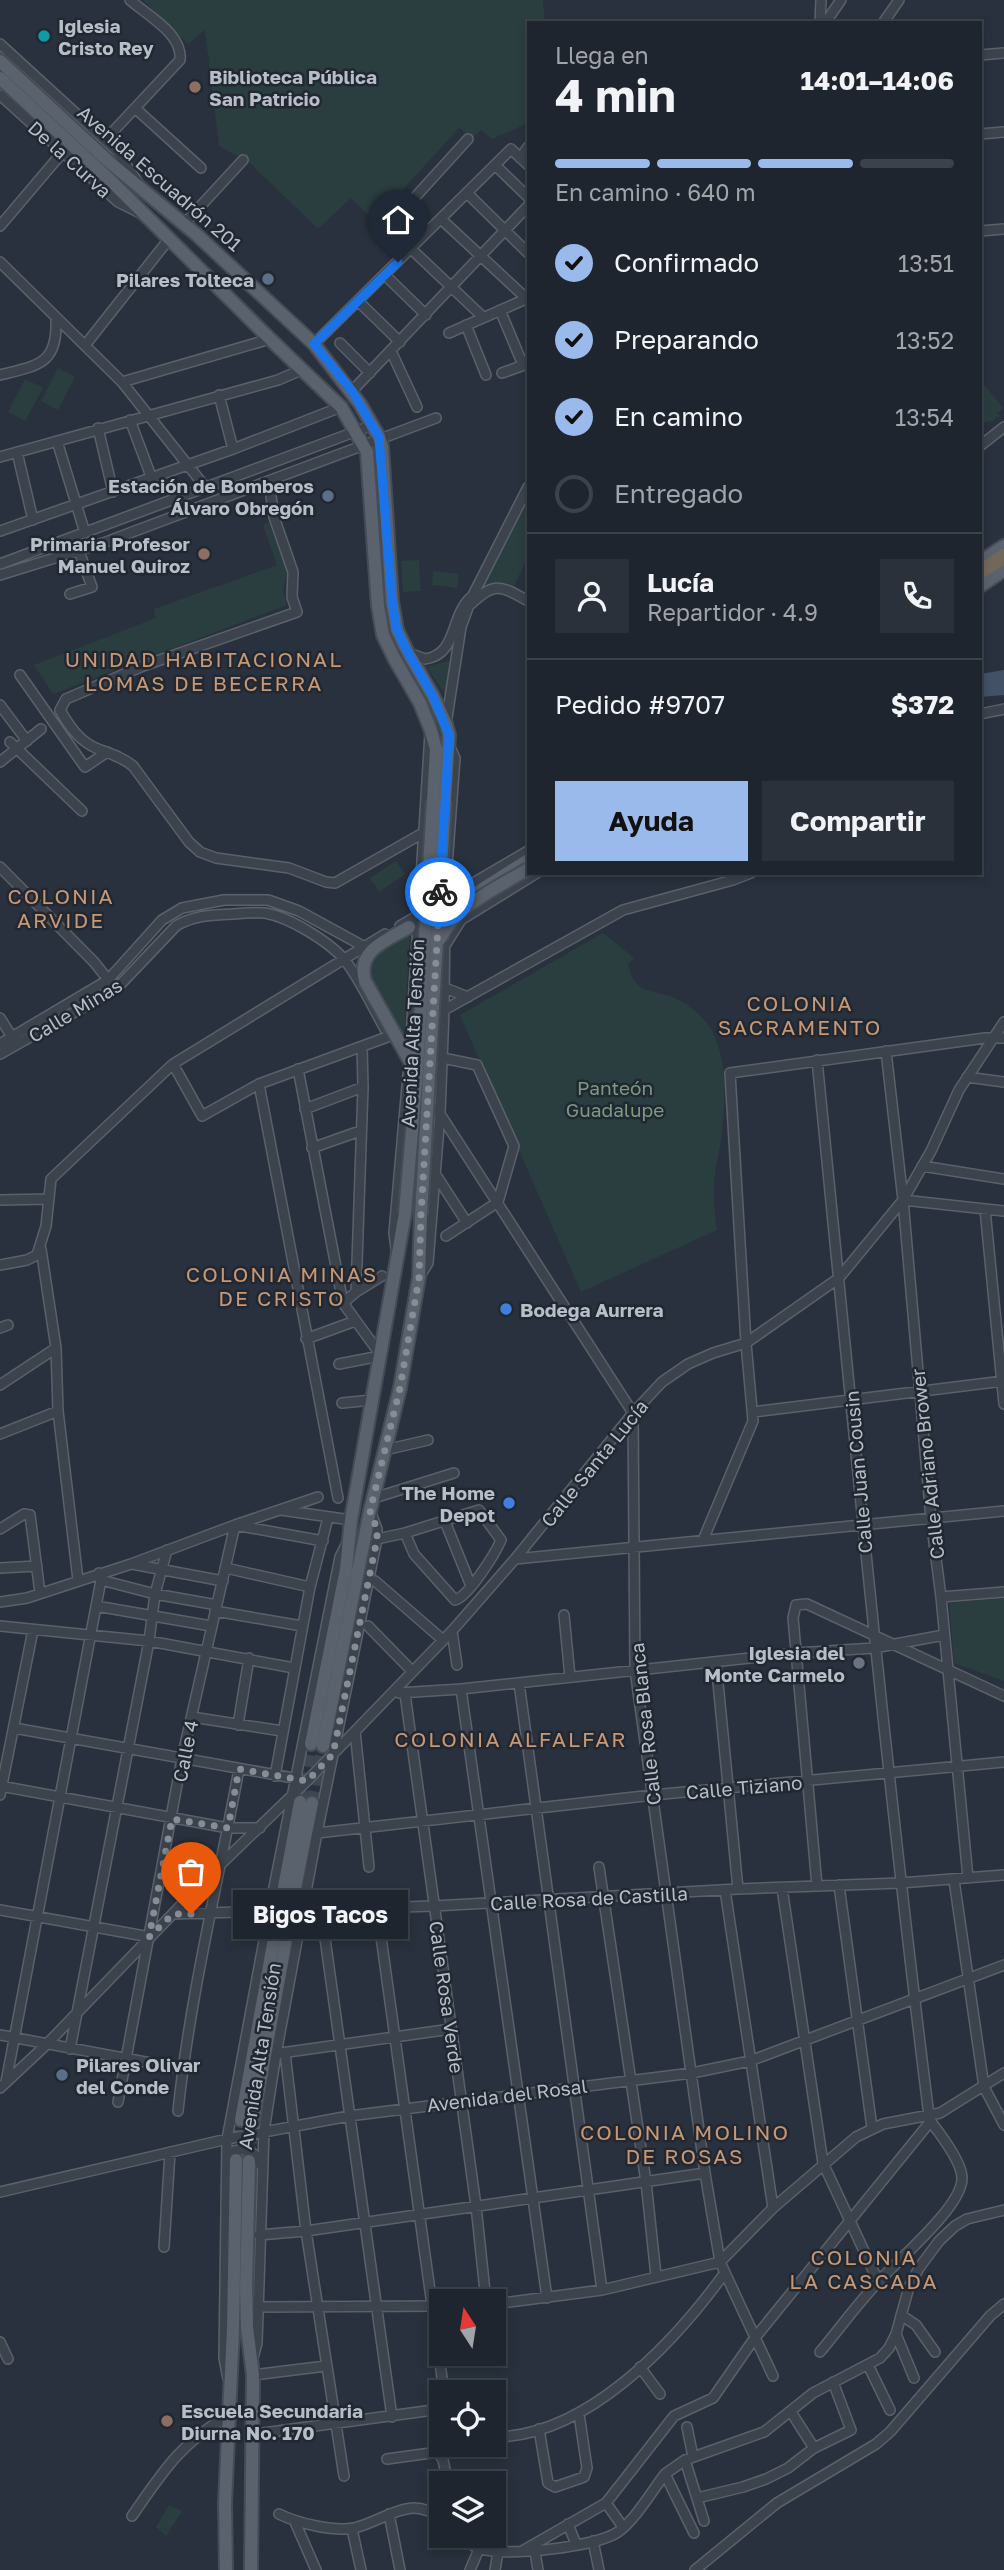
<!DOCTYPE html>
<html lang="es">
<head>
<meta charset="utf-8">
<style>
  :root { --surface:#1e252e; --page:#2b313a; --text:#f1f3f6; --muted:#a1a5aa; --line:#3c424a; --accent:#9abaeb }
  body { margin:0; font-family:"Golos Text",sans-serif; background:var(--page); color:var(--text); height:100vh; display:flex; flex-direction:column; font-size:26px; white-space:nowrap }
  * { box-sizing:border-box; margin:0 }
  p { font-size:23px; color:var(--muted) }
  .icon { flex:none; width:38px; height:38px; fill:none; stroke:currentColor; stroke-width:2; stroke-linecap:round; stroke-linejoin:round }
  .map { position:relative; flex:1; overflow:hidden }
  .drawer { position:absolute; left:527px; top:21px; width:455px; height:854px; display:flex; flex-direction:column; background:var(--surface); border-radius:0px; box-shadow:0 4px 10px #0003,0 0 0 2px var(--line) }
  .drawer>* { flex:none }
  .needle { width:46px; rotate:348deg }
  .buttons { position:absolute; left:429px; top:2289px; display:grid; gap:14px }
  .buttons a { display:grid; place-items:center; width:77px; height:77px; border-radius:0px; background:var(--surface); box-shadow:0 4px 10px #0003,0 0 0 2px var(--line); font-size:35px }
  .pin { position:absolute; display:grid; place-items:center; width:60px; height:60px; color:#fff; margin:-72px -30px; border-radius:50% 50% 50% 0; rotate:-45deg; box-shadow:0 0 7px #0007 }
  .pin .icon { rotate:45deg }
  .courier { position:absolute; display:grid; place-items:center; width:70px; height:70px; margin:-35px; border:5px solid #1a73e8; border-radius:50%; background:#fff; color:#222; box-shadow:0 2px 9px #0007 }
  .bubble { position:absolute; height:49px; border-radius:0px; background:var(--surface); box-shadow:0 4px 10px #0003,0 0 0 2px var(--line); font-size:23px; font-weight:700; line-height:49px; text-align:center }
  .head em { font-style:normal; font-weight:700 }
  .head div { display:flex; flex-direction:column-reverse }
  .head { display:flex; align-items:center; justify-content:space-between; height:119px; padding:0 28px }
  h1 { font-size:46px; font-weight:700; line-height:52px }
  .bar { display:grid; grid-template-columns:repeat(4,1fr); gap:10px 7px; align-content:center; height:84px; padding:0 28px }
  .bar i { height:9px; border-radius:5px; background:var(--line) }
  .bar .on { background:var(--accent) }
  .bar p { grid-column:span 4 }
  .line { display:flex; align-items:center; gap:18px; padding:0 28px; border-top:2px solid var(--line) }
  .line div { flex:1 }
  .round { display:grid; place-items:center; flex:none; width:74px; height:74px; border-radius:0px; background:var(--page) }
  ol { padding:0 28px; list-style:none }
  li { display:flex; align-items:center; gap:21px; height:77px }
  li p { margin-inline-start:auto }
  li .icon { padding:7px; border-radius:50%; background:var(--accent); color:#111; stroke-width:4 }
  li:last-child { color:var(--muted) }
  li i { width:38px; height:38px; border:4px solid var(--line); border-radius:50% }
  .primary-button { display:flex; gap:14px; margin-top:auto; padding:14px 28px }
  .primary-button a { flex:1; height:80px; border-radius:0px; background:var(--accent); color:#111; font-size:28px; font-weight:700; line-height:80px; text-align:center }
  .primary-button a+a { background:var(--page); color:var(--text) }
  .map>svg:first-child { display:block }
  .green { fill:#2b3e3f }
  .water { fill:#425165 }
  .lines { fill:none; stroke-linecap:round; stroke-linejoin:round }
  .major-tunnel { stroke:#3e4652; stroke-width:12; stroke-dasharray:12 6; stroke-linecap:butt }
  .minor-casing { stroke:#5a616b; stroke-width:12 }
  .major-casing { stroke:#454c56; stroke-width:16 }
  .highway-casing { stroke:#474e58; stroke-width:18 }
  .minor { stroke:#3c434d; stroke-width:9 }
  .major { stroke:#5a626d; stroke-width:12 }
  .highway { stroke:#72685a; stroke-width:14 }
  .major-bridge-casing { stroke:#454c56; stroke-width:16; stroke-linecap:butt }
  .major-bridge { stroke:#5a626d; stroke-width:12 }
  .done { stroke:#868d97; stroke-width:7; stroke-dasharray:0 12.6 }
  .route { stroke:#1a73e8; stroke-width:9 }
  .culture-dot { fill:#0f9aa8; stroke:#212832; stroke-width:2.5 }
  .education-dot { fill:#8d6e63; stroke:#212832; stroke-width:2.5 }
  .service-dot { fill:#5c6f8a; stroke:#212832; stroke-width:2.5 }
  .shop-dot { fill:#3f7fe0; stroke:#212832; stroke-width:2.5 }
  .worship-dot { fill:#6b7280; stroke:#212832; stroke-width:2.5 }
  .labels { text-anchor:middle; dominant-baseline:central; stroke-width:5; stroke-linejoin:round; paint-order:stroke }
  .poi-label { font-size:19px; font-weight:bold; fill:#b8bec8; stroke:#212832; text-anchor:start }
  .street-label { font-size:19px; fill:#b8bec8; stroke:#212832 }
  .park-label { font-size:19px; fill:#799b81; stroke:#212832 }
  .neighbourhood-label { font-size:21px; letter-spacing:2px; fill:#c89773; stroke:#212832 }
</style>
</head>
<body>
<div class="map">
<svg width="1004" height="2570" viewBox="0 0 1004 2570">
  <rect width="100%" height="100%" fill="#28313d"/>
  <!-- green -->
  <path class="green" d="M143,0H543L545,23H528V123L492,139L481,130L472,138L459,128L374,221L351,198L318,229L250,163L219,146L205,30L188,44Z
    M58,368L75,377L58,410L41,401Z
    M25,379L43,388L25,421L8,412Z
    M981,381L1003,408L997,413L1000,416L992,421L980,423Z
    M528,500V557L513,588L498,583L480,590Z
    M269,522L287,572L283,590L287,605L53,694L34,665L156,618L154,609L277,565L263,525Z
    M419,560L421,591L403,592L401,561Z
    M433,571L459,574L457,588L432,585Z
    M449,661L451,662L445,694L427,668L428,666Z
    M396,861L405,874L379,892L370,878Z
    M410,933L404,1039L370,980L368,965L377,952Z
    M603,933L634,958L628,964C635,996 652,988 675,998C687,1003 705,1018 711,1029C729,1061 725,1105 721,1140C719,1154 715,1168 714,1182C713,1198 715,1214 717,1230L581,1292L460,1015Z
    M1004,1598V1681L954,1663L949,1603Z
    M169,2505L182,2511L166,2536L156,2527Z"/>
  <!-- water -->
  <path class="water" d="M1004,670V695L980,697V674Z"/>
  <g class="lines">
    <!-- major-tunnel -->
    <path class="major-tunnel" d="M436,913L476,893
      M300,1802L311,1744
      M312,1803L323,1746
      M236,2160L241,2120
      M249,2161L253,2121"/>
    <!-- minor casing -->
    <g class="minor-casing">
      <path id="minor" d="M820,23L821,0
        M825,23L841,0
        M883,23L899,0
        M0,44L117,151L137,181
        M980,55L1004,53
        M0,95L118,202L140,213
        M135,108L201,168
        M980,134L1004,132
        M468,139L388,227L483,317
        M105,140L180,60C183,34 148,16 130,0
        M520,158L528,147
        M495,165L528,197
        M467,193L528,253
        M441,219L527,299
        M184,224L243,160
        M0,226L62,153
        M980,231L1004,229
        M0,262L122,382L206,488
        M385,275L426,315
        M358,301L400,342
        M500,310L523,365
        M466,325L486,375
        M449,333L528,298
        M340,343L370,373
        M86,344L169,239
        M314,344L511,149L528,165
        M391,351L417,407
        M502,373L527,364
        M0,375C40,365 58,364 56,317
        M122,382L270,339
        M352,391L528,206
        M219,395L233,449
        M130,420L152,479
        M98,428L113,492
        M57,441L85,533
        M980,446L1004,427
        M17,452L33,520
        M0,457L278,380L301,370
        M269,482L274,517L293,572L292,597L297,612L143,666L66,699L60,710C69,726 80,742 98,749C111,754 122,757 133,766L189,842L200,852L216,858L289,868L326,882L335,883L423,833
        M0,531L233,449L341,407
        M0,564L373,425
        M0,575L103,543L436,418
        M70,594L92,587L79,551
        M471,604C495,581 501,586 528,601
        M409,653L425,659C457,655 450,618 470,598
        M20,675L85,767L107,752
        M0,705L27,741
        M980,714L1004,709
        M446,724L461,627L472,597L528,487
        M10,742L82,811
        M0,762L41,729
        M0,867L94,962L110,982
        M446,880L455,758L449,745
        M400,926L528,851
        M446,944L461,920L537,873
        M442,983L445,988L468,997
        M444,1010L623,910L733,880L751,873
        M0,1018L14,1040
        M0,1044L108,980L162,920L182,908L224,900H268L299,911L363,946
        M886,1051L903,1200L931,1519L941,1597L968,1878
        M0,1054L117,988L176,926C194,915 213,915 233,914C244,913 255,912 265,913C289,917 328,941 344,959C360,979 372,1006 385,1029
        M428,1055L477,1065L514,1146L498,1202L446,1236
        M817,1060C852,1413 885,1765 929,2116C931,2124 936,2128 940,2134C948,2145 961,2164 962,2177C964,2205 898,2260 879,2281C858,2303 840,2328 820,2352
        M173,1064L202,1116L259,1084L390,1036
        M298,1069L343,1303L380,1354
        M967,1077L1004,1082
        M259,1084L338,1498
        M408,1085L440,1114L633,1413L635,1670L705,2173L720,2262L773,2376
        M305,1109L363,1087
        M312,1148L360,1131
        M922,1166L1004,1179
        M434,1172L467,1223
        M0,1200L48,1199
        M903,1200L1004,1211
        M985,1209L1004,1404
        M41,1249L56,1348L58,1411L78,1580
        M396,1249L394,1233L410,1052L430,733
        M0,1265L27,1260L37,1255L46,1226L51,1179L173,1064L385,934
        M420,1276L428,1263L440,1114L444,1010L445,901
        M356,1292L363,1087L362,1046
        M343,1303L356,1292L382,1276
        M0,1328L8,1325
        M306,1339L355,1321
        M339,1364L380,1356
        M0,1385L56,1348
        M342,1403L372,1400
        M753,1412L1004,1381
        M0,1434L58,1411
        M385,1450L428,1440
        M374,1498L454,1473
        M281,1510L351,1520
        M444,1519L471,1586
        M0,1529L24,1514L30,1515L40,1593
        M377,1539L405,1533L479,1510L501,1540C495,1554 468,1597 455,1600L414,1554L405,1533
        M703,1540L753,1421L746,1343L730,1073L985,1038H1004
        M515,1559L1004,1511
        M132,1564L223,1581
        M0,1568L37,1566
        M226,1568L310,1587
        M101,1580L155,1594L217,1605
        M375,1581L443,1640
        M941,1597L1004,1592
        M0,1602L27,1598L131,1564L235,1525L318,1497
        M96,1606L211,1626
        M215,1611L302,1626
        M564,1615L570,1677
        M0,1626L149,1641L294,1668
        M368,1626L412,1671
        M452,1631L457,1665
        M716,1662L738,1889
        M519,1683L602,2290
        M461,1689L547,2298
        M399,1693L461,1689L797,1653L874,1648L944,1635
        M405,1694L476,2206L486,2301
        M192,1717L282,1731
        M238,1725L249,1658
        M14,1728L299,1779
        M355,1731L369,1867
        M275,1776L310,1587L328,1518
        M0,1786L228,1828H260
        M0,1795L33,1630
        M317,1833L653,1795L1004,1762
        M599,1867L646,2182L656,2276
        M954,1880L984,2087L1004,2125
        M839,1885L872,2128
        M817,1886L793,1618L796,1605L807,1604L1004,1696
        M782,1888L823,2163L878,2281
        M274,1889L279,1898L284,1902L296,1899L307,1890
        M725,1890L773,2208
        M377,1908L444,2392
        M0,1910L150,1937
        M321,1910L392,2417
        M173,1914L434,1906L738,1889L900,1883L1004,1875
        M0,2035L183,2069
        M70,2049L149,1641L155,1594L167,1550
        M281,2053L451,2029
        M285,2053L306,2231L344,2476
        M6,2082L101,1580L99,1573
        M0,2088L46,2045L218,1867L307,1781L452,1631L515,1559L633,1413L662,1382L688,1364L713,1353L746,1343L839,1278L903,1200L931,1151L959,1090L1004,1022
        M118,2102L182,1758L235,1525L323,1541
        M178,2111C190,1996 218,1883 239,1769
        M227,2160L234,2151C248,2147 257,2153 261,2166
        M0,2192L227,2139L349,2116L692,2073L750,2061L1004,1965
        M259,2235L306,2231L705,2173
        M164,2247L170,2152
        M720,2262L773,2208L856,2137L883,2124L940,2113L1004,2073
        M494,2304L602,2290L720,2262
        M258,2307L441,2306
        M901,2315L916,2325L935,2352
        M896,2334L914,2378
        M0,2342L8,2359
        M253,2358L257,2343L264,2131L276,2054L317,1833L377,1539V1529L371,1513
        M868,2365L890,2410
        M640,2367L660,2394
        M253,2375L326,2366
        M228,2379L224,2358L227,2139L274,1887L340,1557L346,1545
        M791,2412L814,2448
        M687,2427L693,2457
        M539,2429L548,2483L555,2487L584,2477L587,2468L579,2414
        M263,2433L441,2409
        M494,2437C586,2437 673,2344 724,2274
        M387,2459L438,2452L443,2460L448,2483
        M685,2460L704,2521
        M665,2474L694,2533
        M697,2498L743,2487L766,2479L788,2468L814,2448L851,2430L833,2382
        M606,2503L623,2527
        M279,2514C297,2523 334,2532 354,2528C385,2521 412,2492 441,2520
        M389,2514L400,2570
        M132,2516C162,2473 181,2442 228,2416
        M295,2522L316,2570
        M568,2524L576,2544
        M352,2529L361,2570
        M458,2536C464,2540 473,2547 481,2549C506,2557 596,2547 618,2532C635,2520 652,2491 665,2474L685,2460L764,2432L813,2393L880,2358L889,2348L896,2334L909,2287L919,2268L939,2241L955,2226L967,2219L1004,2210
        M593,2541L599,2570
        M524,2550L606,2503L674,2416L713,2398L754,2339L930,2122
        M535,2552L538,2570
        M470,2570L479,2549
        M495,2570L498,2552
        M695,2570L777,2503L876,2444L890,2432L990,2316L1004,2304"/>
    </g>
    <!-- major casing -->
    <g class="major-casing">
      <path id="major" d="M0,61L108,161L197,235L314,344L360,404L379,437L382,447L392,601L397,630L407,651L433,696L446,724L449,735L445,801
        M0,78L112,182L270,339L341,407L367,452L378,606L383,635L394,658L420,703L430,728L436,749L433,800
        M980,562L1004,546
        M980,586L1004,570
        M476,893L528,860
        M365,981C356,950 387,940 409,927
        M311,1744L346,1569L351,1520L405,1213
        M323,1746L370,1511L400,1388L419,1277L421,1215
        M284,1887L300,1802
        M295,1888L312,1803
        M241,2120L277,1922
        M253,2121L289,1924
        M249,2161L246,2288L247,2327L253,2375L251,2570
        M226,2570L225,2503L233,2328L236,2160"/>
    </g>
    <!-- highway casing -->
    <g class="highway-casing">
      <path id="highway" d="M980,572L1004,556"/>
    </g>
    <!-- minor -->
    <use href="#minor" class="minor"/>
    <!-- major -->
    <use href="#major" class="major"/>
    <!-- highway -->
    <use href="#highway" class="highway"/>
    <!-- major-bridge casing -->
    <g class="major-bridge-casing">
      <path id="major-bridge" d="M440,939C457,905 497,888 528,869
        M365,981L416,1072
        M405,1213L417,1072L433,800
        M421,1215L445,801"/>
    </g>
    <!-- major-bridge -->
    <use href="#major-bridge" class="major-bridge"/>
  </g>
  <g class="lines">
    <!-- done -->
    <path class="done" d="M191,1914H173L149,1937L172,1819L228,1828L239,1769L307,1781L333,1754L377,1539V1529L370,1511L400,1388L419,1278L421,1215L440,892"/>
    <!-- route -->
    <path class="route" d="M398,262L314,344L352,391L379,437L392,601L397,630L407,651L433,696L449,735L440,892"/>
  </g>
  <!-- markers -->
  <circle class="culture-dot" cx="44" cy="36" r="7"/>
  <g class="education-dot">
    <circle cx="195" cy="87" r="7"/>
    <circle cx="204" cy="554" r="7"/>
    <circle cx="167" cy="2421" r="7"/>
  </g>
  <g class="service-dot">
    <circle cx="268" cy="279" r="7"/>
    <circle cx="328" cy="496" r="7"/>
    <circle cx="62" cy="2075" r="7"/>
  </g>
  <g class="shop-dot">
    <circle cx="506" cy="1309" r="7"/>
    <circle cx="509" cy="1503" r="7"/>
  </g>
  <circle class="worship-dot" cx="859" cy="1663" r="7"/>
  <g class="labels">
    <!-- poi labels -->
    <g class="poi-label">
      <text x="58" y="25">Iglesia<tspan x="58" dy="22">Cristo Rey</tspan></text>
      <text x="209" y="76">Biblioteca Pública<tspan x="209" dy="22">San Patricio</tspan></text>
      <text x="254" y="279" text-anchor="end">Pilares Tolteca</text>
      <text x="314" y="485" text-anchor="end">Estación de Bomberos<tspan x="314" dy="22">Álvaro Obregón</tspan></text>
      <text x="190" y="543" text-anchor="end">Primaria Profesor<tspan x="190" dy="22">Manuel Quiroz</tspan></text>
      <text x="520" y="1309">Bodega Aurrera</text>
      <text x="495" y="1492" text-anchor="end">The Home<tspan x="495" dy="22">Depot</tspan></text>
      <text x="845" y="1652" text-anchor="end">Iglesia del<tspan x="845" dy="22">Monte Carmelo</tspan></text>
      <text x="76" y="2064">Pilares Olivar<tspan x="76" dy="22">del Conde</tspan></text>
      <text x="181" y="2410">Escuela Secundaria<tspan x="181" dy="22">Diurna No. 170</tspan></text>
    </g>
    <!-- street labels -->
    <g class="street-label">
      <text transform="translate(70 159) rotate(42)">De la Curva</text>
      <text transform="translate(160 178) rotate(41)">Avenida Escuadrón 201</text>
      <text transform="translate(75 1010) rotate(-31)">Calle Minas</text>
      <text transform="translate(412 1033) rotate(-87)">Avenida Alta Tensión</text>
      <text transform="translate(594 1463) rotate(-51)">Calle Santa Lucía</text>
      <text transform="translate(927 1464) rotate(-96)">Calle Adriano Brower</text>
      <text transform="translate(858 1472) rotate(-95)">Calle Juan Cousin</text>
      <text transform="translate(645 1724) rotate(-96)">Calle Rosa Blanca</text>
      <text transform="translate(185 1751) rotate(-79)">Calle 4</text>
      <text transform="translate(744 1787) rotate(-5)">Calle Tiziano</text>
      <text transform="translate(589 1898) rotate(-3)">Calle Rosa de Castilla</text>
      <text transform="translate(447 1997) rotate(82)">Calle Rosa Verde</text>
      <text transform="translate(259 2056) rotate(-81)">Avenida Alta Tensión</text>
      <text transform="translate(507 2095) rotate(-7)">Avenida del Rosal</text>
    </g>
    <!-- park labels -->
    <g class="park-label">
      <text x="615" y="1087">Panteón<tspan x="615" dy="22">Guadalupe</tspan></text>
    </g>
    <!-- neighbourhood labels -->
    <g class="neighbourhood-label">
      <text x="204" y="659">UNIDAD HABITACIONAL<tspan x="204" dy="24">LOMAS DE BECERRA</tspan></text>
      <text x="61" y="896">COLONIA<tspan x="61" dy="24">ARVIDE</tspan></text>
      <text x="800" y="1003">COLONIA<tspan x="800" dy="24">SACRAMENTO</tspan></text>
      <text x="282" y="1274">COLONIA MINAS<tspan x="282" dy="24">DE CRISTO</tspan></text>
      <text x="511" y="1739">COLONIA ALFALFAR</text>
      <text x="685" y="2132">COLONIA MOLINO<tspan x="685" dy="24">DE ROSAS</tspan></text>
      <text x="864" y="2257">COLONIA<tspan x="864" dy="24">LA CASCADA</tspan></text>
    </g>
  </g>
</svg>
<div class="buttons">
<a><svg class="needle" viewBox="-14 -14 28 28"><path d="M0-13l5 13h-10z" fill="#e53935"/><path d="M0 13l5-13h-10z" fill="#a1a5aa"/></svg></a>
<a><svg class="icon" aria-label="locate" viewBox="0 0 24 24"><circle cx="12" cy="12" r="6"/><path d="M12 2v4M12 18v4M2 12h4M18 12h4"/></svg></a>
<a><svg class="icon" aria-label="layers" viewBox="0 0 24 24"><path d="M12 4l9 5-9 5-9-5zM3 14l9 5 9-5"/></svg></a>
</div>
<div class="pin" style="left:191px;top:1914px;background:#ea580c"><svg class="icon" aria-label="bag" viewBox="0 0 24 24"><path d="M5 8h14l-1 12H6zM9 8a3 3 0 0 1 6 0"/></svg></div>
<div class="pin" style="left:398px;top:262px;background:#1f2937"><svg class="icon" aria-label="home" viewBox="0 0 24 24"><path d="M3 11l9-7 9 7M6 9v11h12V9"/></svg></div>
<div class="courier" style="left:440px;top:892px"><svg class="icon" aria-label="bike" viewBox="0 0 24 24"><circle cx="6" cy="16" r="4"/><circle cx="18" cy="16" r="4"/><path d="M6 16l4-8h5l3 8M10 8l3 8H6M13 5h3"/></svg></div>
<div class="bubble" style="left:233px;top:1890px;width:175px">Bigos Tacos</div>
<section class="drawer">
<div class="head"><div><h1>4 min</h1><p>Llega en</p></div><em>14:01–14:06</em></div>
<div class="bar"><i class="on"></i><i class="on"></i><i class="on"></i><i></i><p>En camino · 640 m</p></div>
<ol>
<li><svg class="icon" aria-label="check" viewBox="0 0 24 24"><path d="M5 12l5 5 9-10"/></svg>Confirmado<p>13:51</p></li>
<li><svg class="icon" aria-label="check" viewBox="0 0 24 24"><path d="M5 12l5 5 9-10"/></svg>Preparando<p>13:52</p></li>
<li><svg class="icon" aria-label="check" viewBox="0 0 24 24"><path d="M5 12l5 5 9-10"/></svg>En camino<p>13:54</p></li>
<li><i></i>Entregado</li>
</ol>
<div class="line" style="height:126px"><a class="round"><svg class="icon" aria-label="person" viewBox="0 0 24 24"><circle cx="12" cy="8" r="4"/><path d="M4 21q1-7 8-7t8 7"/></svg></a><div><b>Lucía</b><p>Repartidor · 4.9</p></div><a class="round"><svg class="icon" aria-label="phone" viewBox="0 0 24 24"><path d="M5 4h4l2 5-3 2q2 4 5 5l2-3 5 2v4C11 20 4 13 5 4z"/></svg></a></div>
<div class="line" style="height:91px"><div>Pedido #9707</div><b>$372</b></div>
<div class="primary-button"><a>Ayuda</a><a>Compartir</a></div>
</section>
</div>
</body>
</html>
